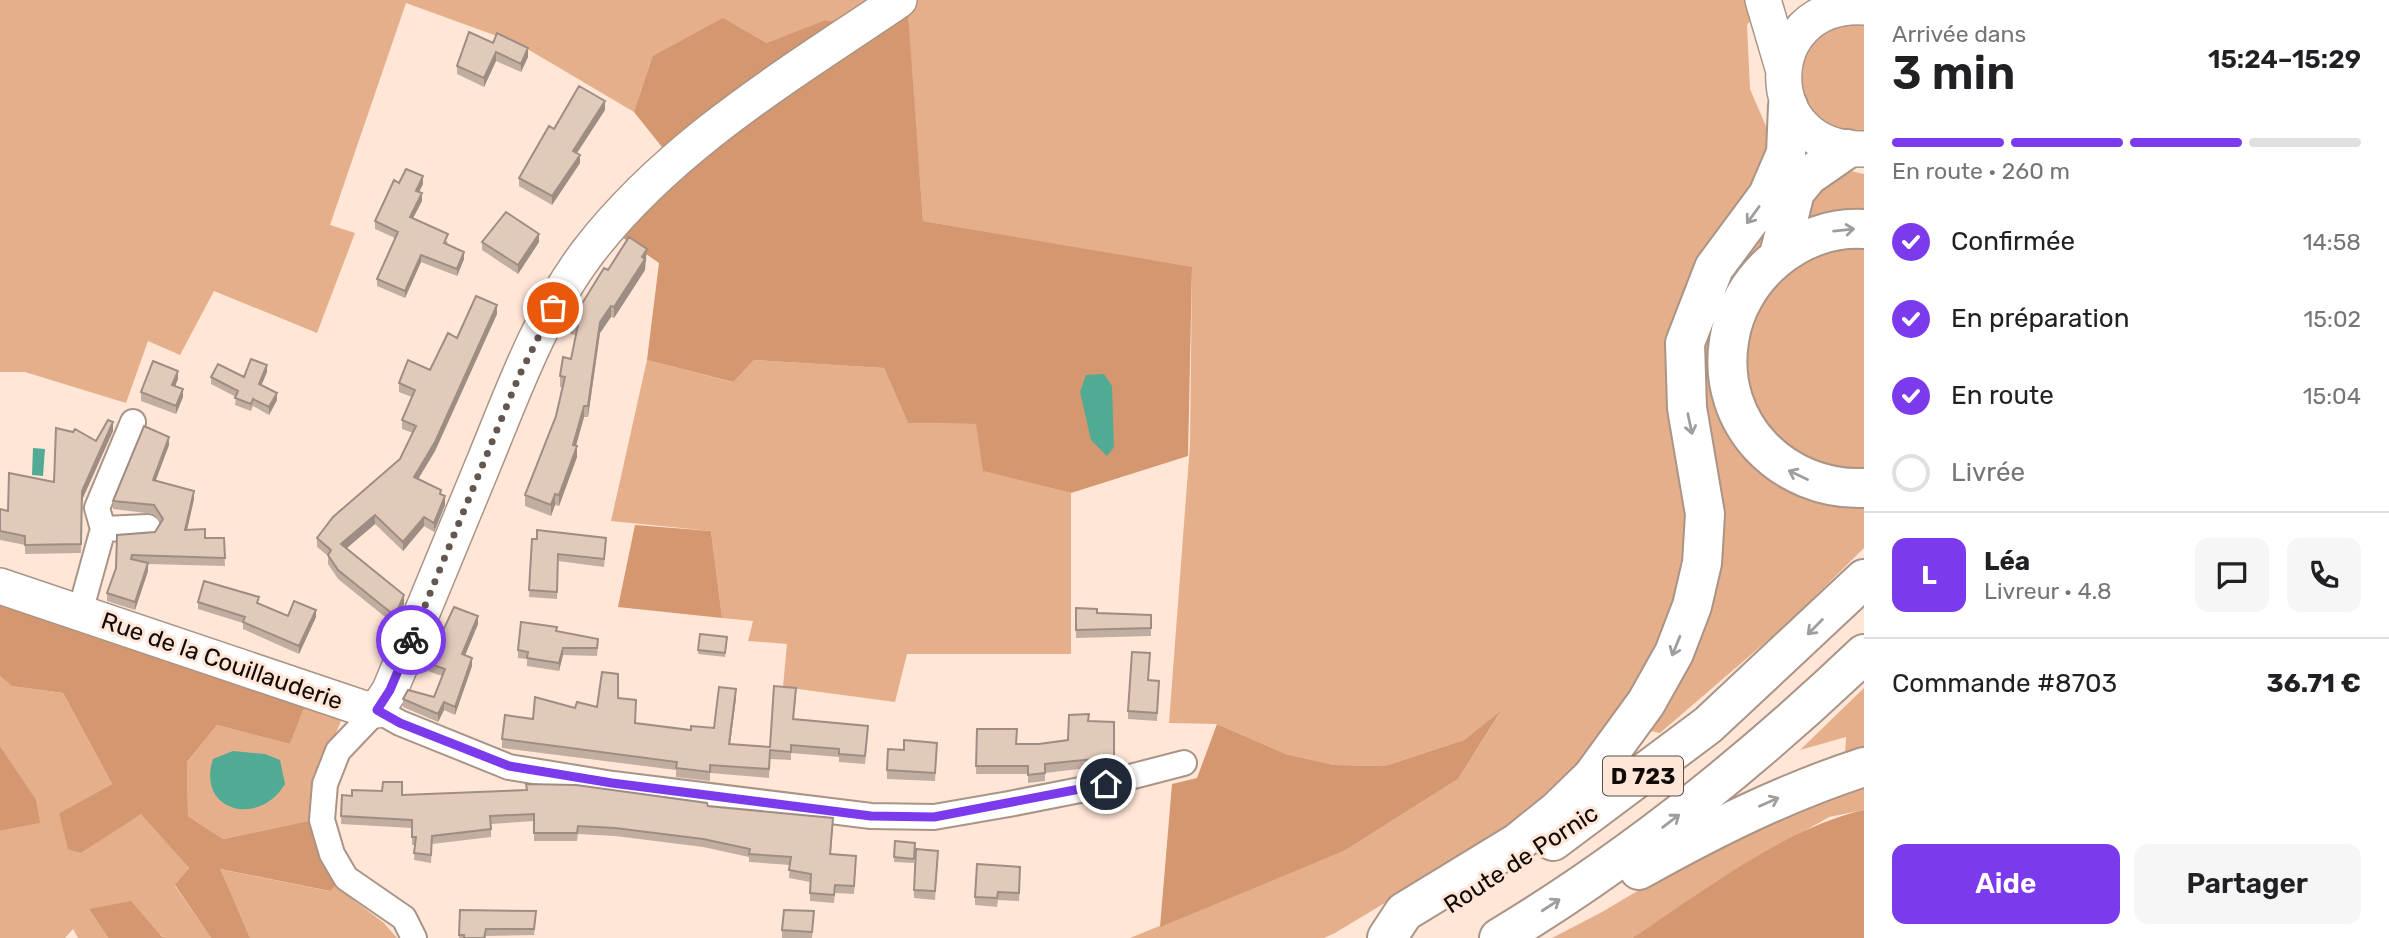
<!DOCTYPE html>
<html lang="fr">
<head>
<meta charset="utf-8">
<style>
  :root { --surface:#fff; --page:#f6f6f6; --text:#202124; --muted:#757577; --line:#e0e0e0; --accent:#7c3aed }
  body { margin:0; font-family:Rubik,sans-serif; background:var(--page); color:var(--text); height:100vh; display:flex; flex-direction:column; font-size:26px; white-space:nowrap }
  * { box-sizing:border-box; margin:0 }
  p { font-size:23px; color:var(--muted) }
  .icon { flex:none; width:38px; height:38px; fill:none; stroke:currentColor; stroke-width:2; stroke-linecap:round; stroke-linejoin:round }
  .map { position:relative; flex:1; overflow:hidden }
  .side { display:flex; flex-direction:column; background:var(--surface); width:525px }
  .side>* { flex:none }
  .pin { position:absolute; display:grid; place-items:center; width:60px; height:60px; color:#fff; margin:-30px; border:4px solid #fff; border-radius:50%; box-shadow:0 2px 7px #0007 }
  .courier { position:absolute; display:grid; place-items:center; width:70px; height:70px; margin:-35px; border:5px solid #7c3aed; border-radius:50%; background:#fff; color:#222; box-shadow:0 2px 9px #0007 }
  .overview em { font-style:normal; font-weight:600 }
  .overview div { display:flex; flex-direction:column-reverse }
  .overview { display:flex; align-items:center; justify-content:space-between; height:119px; padding:0 28px }
  h1 { font-size:46px; font-weight:600; line-height:52px }
  .bar { display:grid; grid-template-columns:repeat(4,1fr); gap:10px 7px; align-content:center; height:84px; padding:0 28px }
  .bar i { height:9px; border-radius:5px; background:var(--line) }
  .bar .selected { background:var(--accent) }
  .bar p { grid-column:span 4 }
  .line { display:flex; align-items:center; gap:18px; padding:0 28px; border-top:2px solid var(--line) }
  .line div { flex:1 }
  .round { display:grid; place-items:center; flex:none; width:74px; height:74px; border-radius:14px; background:var(--page) }
  ol { padding:0 28px; list-style:none }
  li { display:flex; align-items:center; gap:21px; height:77px }
  li p { margin-inline-start:auto }
  li .icon { padding:7px; border-radius:50%; background:var(--accent); color:#fff; stroke-width:4 }
  li:last-child { color:var(--muted) }
  li i { width:38px; height:38px; border:4px solid var(--line); border-radius:50% }
  .action { display:flex; gap:14px; margin-top:auto; padding:14px 28px }
  .action a { flex:1; height:80px; border-radius:14px; background:var(--accent); color:#fff; font-size:28px; font-weight:600; line-height:80px; text-align:center }
  .action a+a { background:var(--page); color:var(--text) }
  main { display:flex; flex:1; min-height:0 }
  .map>svg:first-child { display:block }
  .green { fill:#e6af8b }
  .forest { fill:#d5976f }
  .water { fill:#51aa94 }
  .lines { fill:none; stroke-linecap:round; stroke-linejoin:round }
  .street-casing { stroke:#aa9486; stroke-width:28 }
  .secondary-casing { stroke:#aa9486; stroke-width:38 }
  .highway-casing { stroke:#aa9486; stroke-width:42 }
  .street { stroke:#fff; stroke-width:24 }
  .secondary { stroke:#fff; stroke-width:35 }
  .highway { stroke:#fff; stroke-width:38 }
  .wall { fill:#c2aea1 }
  .shaded-wall { fill:#9e8d83 }
  .building { fill:#e2cabb; stroke:#9e8d83; stroke-width:2 }
  .oneway { stroke:#a09d9b }
  .done { stroke:#65574f; stroke-width:7; stroke-dasharray:0 12.6 }
  .route { stroke:#7c3aed; stroke-width:9 }
  .labels { text-anchor:middle; dominant-baseline:central; stroke-width:6; stroke-linejoin:round; paint-order:stroke }
  .shield { fill:#ffe6d7; stroke:#594c45; stroke-width:2 }
  .shield-label { font-size:23px; font-weight:bold; fill:#120a06 }
  .street-label { font-size:24px; fill:#120a06; stroke:#ffe6d7 }
</style>
</head>
<body>
<main>
<div class="map">
<svg width="1864" height="938" viewBox="0 0 1864 938">
  <rect width="100%" height="100%" fill="#ffe6d7"/>
  <!-- green -->
  <path class="green" d="M0,0H1767L1747,25L1750,89L1766,126L1807,161L1864,174V548L1789,622L1660,733L1617,724L1561,788L1481,845L1335,933L1324,938H1130L1344,851L1458,779L1500,713L1464,740L1385,766L1334,765L1286,754L1217,724L1169,723L1190,444L1192,268L923,221L907,15L879,27L825,20L766,43L654,56L634,112L519,44L406,3L330,225L355,233L317,333L214,291L180,355L148,341L126,403L25,372H0Z
    M1864,19V130L1834,129L1805,109L1795,58L1816,28Z
    M647,360L732,382L754,360L884,368L908,423L977,424L984,471L1071,493V654H907L895,702L783,687L787,644L748,641L753,621L722,618L711,531L611,521Z
    M0,676L13,686L63,693L112,784L59,813L81,853L141,813L189,868L175,886L211,938H168L89,909L108,938H78L73,929L65,938H0V831L39,823L36,799L0,746Z
    M1864,688V810L1829,817L1742,867L1632,938H1552L1602,912L1738,831L1843,788L1846,737L1800,750Z
    M306,703L343,716L313,788V820L223,839L188,816L187,762L217,725L290,744Z
    M219,869L329,891L335,886L384,923L397,938H250Z"/>
  <!-- forest -->
  <path class="forest" d="M908,14L923,221L1192,267L1188,456L1071,493L983,471L976,424L908,423L884,368L754,360L733,382L647,360L659,263L619,235L678,167L634,112L653,56L723,18L766,43L825,20L879,27Z
    M635,525L711,531L722,618L618,607Z
    M0,598L306,703L290,744L217,725L187,762L188,816L223,839L313,820V838L335,886L330,891L220,869L250,938H211L175,885L189,868L141,814L81,853L68,849L59,813L112,784L63,693L12,686L0,676Z
    M1501,711L1458,779L1344,851L1160,927L1172,784L1197,778L1217,724L1286,754L1334,765L1385,766L1464,740Z
    M0,746L36,799L40,823L0,831Z
    M1864,810V938H1632C1700,894 1786,827 1864,810Z
    M131,901L161,936L168,938H108L89,909Z"/>
  <!-- water -->
  <path class="water" d="M1104,374L1112,386L1114,447L1107,456L1091,440L1080,392L1086,375Z
    M33,448L45,449L43,476L32,475Z
    M233,751L265,754L280,760L285,784C259,828 196,811 213,759Z"/>
  <g class="lines">
    <!-- street casing -->
    <g class="street-casing">
      <path id="street" d="M103,529L148,527
        M80,612L103,529L97,508L133,422
        M414,938L404,918L346,878L332,854L322,820L325,784L338,751L377,710L400,723L509,767L613,784L871,816L934,817L1009,804L1080,790L1184,763"/>
    </g>
    <!-- secondary casing -->
    <g class="secondary-casing">
      <path id="secondary" d="M1763,0L1783,68
        M1864,7C1758,1 1756,152 1864,149
        M0,586L362,708L377,710L390,690C422,614 453,537 485,460C514,389 541,314 588,252C670,145 790,74 899,0"/>
    </g>
    <!-- highway casing -->
    <g class="highway-casing">
      <path id="highway" d="M1864,229C1799,225 1738,277 1729,341C1716,424 1783,491 1864,488
        M1779,255L1795,192L1808,176L1847,149
        M1553,841L1708,725L1864,579
        M1639,870C1712,829 1784,793 1864,767
        M1387,938L1404,912L1517,843L1558,810L1592,777L1646,703L1674,653L1692,606L1702,563L1705,514L1687,408L1685,343L1714,268L1768,195L1786,153L1788,106
        M1499,938C1632,858 1752,761 1864,654"/>
    </g>
    <!-- street -->
    <use href="#street" class="street"/>
    <!-- secondary -->
    <use href="#secondary" class="secondary"/>
    <!-- highway -->
    <use href="#highway" class="highway"/>
  </g>
  <!-- wall -->
  <path class="wall" d="M493,43L528,57L521,72L496,61L484,87L457,74V66Z
    M605,110L577,153L580,163L552,205L519,186V178L554,129Z
    M399,183L423,184L419,192L422,201L413,218L448,242L447,244L464,259L457,276L421,262L405,298L377,286V279L395,238L375,229V221Z
    M482,242H539L518,274L482,250Z
    M647,260L645,262V270L614,318L611,317L600,333L588,417H584L576,446L577,457L559,506L555,505L551,516L525,506V495L556,416L563,388L560,387V376L571,359L576,335L570,334V323L608,270Z
    M497,314L435,451L418,479L441,495L445,505L434,532L424,526L403,551L375,524L347,548L404,604L395,625L338,579L328,564V556L317,547V538L400,459L413,433L402,429V420L412,397L399,392V383L430,370L457,338Z
    M267,372L261,385L277,400L269,415L253,406L251,411L235,405L236,397L211,384V377H244Z
    M178,379L175,386L183,397L176,414L141,401V392Z
    M113,431L82,500L81,553L25,554V545L0,540V509L8,511L54,482L96,441Z
    M169,445L155,481L194,499L187,530L205,538H224L225,566L148,564V571L135,610L107,601V593L116,568L155,532L160,523L154,514L113,509V501Z
    M532,539L606,545L604,567L558,561L557,599L529,597Z
    M198,602L259,604L288,616L316,617L299,654L243,629V623L198,609Z
    M1097,613L1151,615V636L1076,638V630Z
    M478,624L465,655L472,666L455,715L444,710L438,722L403,707V699L434,697L442,676L428,671V663Z
    M557,631L598,646L597,656L563,655L559,671L527,666V659L518,658V650Z
    M700,634L727,641L725,657L698,654Z
    M1149,680L1159,690L1157,721L1128,719V711Z
    M796,697L794,719L868,735L865,764L839,762V757L791,753V760L770,759L769,778L710,773V781L676,777V770L502,748V739L533,719L575,708L597,707L618,698L636,709L635,723L691,730L714,728L736,698L730,744L770,747Z
    M1089,721L1114,722V765L1045,773V781L1028,783V774H976L977,729L1017,744H1039L1068,740Z
    M904,750L937,751L935,781L887,779V770Z
    M526,784L708,806L833,826L831,854L856,864L854,894L835,893L834,903L810,901V882L789,878L790,865L749,862V857L703,847L615,836L578,834L577,841H534V821L491,824V837L432,844L431,863L414,860L415,845H412V828L341,824L342,795H402L526,790Z
    M895,841L915,843L914,863L894,862Z
    M938,859L935,900L914,898V890Z
    M1020,876L1019,901L998,900L997,907L975,905V897Z
    M460,910L536,917L534,935L486,936V938H459Z
    M814,919L812,938H782V930Z"/>
  <!-- shaded-wall -->
  <path class="shaded-wall" d="M528,48V57L521,72V64Z
    M496,52V61L484,87V78Z
    M605,101V110L573,159V151Z
    M580,155V163L552,205V196Z
    M423,176V184L416,198V191Z
    M422,193V201L410,224V217Z
    M539,234V242L518,274V265Z
    M647,249L645,270L614,318V307Z
    M464,252V259L457,276V269Z
    M421,255V262L405,298V291Z
    M497,305V314L435,451L414,486V477Z
    M611,306V317L600,333L588,417V406L600,322Z
    M267,365V372L259,391V384Z
    M178,371V379L172,394V385Z
    M183,389V397L176,414V406Z
    M277,393V400L269,415V407Z
    M584,406V417L573,456V445Z
    M113,422V431L82,500L81,553L82,491Z
    M169,437V445L153,488V480Z
    M577,446V457L559,506V495Z
    M194,491V499L185,539V530Z
    M555,494V505L551,516V505Z
    M445,496V505L434,532V523Z
    M375,515V524L341,553V544Z
    M424,517V526L403,551V542Z
    M148,563V571L135,610V602Z
    M404,595V604L395,625V616Z
    M316,610V617L299,654V646Z
    M478,616V624L462,663V654Z
    M563,648V655L559,671V663Z
    M472,658V666L455,715V707Z
    M736,689V698L729,752V744Z
    M444,702V710L438,722V714Z"/>
  <!-- building -->
  <path class="building" d="M469,32L493,43L497,33L528,48L521,64L496,52L484,78L457,66Z
    M579,86L605,101L573,151L580,155L552,196L519,178L549,126L554,129Z
    M406,169L423,176L416,191L422,193L410,217L448,234L444,243L464,252L457,269L421,255L405,291L377,279L398,232L375,221L394,180L399,183Z
    M506,212L539,234L518,265L482,242Z
    M629,237L647,249L642,257L645,259L614,307L611,306L600,322L588,406H584L573,445L577,446L559,495L555,494L551,505L525,495L556,416L565,377L560,376L563,357L571,359L578,325L570,323L604,268L608,270Z
    M476,296L497,305L435,442L414,477L441,490L440,494L445,496L434,523L424,517L403,542L375,515L341,544L404,595L395,616L338,570L328,555L331,550L317,538L333,517L400,459L416,426L402,420L415,390L399,383L408,360L430,370L448,333L457,338Z
    M251,359L267,365L259,384L277,393L269,407L253,399L251,404L235,398L238,391L211,377L218,364L244,377Z
    M153,361L178,371L172,385L183,389L176,406L141,392Z
    M108,420L113,422L82,491L81,544L25,545V536L0,531V509L8,511L9,473L54,482L56,428L73,432L75,429L96,441Z
    M144,426L169,437L153,480L194,491L185,530L205,529V538H224L225,558L132,555L131,559L148,563L135,602L107,593L116,568L117,535L155,532L163,519L154,505L113,501Z
    M537,530L606,538L604,559L558,554L557,592L529,590L532,539H537Z
    M204,581L259,597L257,603L288,616L294,601L316,610L299,646L243,622L245,617L198,602Z
    M454,607L478,616L462,654L472,658L455,707L444,702L438,714L403,699L408,690L434,697L445,669L428,663Z
    M1076,608L1097,609V613L1151,615V628L1076,630Z
    M521,622L557,627L556,631L598,639L597,648H563L559,663L527,658L528,652L518,650Z
    M700,634L727,637L725,653L698,650Z
    M1132,652L1150,653L1148,680L1159,681L1157,713L1128,711Z
    M602,672L618,674V698L636,700L635,723L691,730V726L714,728L719,687L736,689L729,744L770,747L774,686L796,688L793,719L868,726L865,756L839,754V749L791,745V752L770,750L769,769L710,765V772L676,768L677,762L502,739L505,715L533,719L535,697L575,708L577,702L597,707Z
    M1089,714L1088,721L1114,722V757L1045,764V773L1028,775V766H976L977,729H1017L1016,744H1039L1068,740L1069,715Z
    M904,740L937,743L935,773L887,770L888,749L904,750Z
    M383,782H402V795L527,790L526,784L576,785L707,803L708,806L833,818L830,854L856,856L854,886L835,885L834,895L810,893L811,874L789,870L791,857L749,854L750,849L703,839L615,828L578,826L577,833H534V814L490,816L491,829L432,836L431,855L414,853L416,837H412V820L341,816L342,795L352,796V790L382,791Z
    M895,841L915,843L914,859L894,857Z
    M916,849L938,851L935,891L914,890Z
    M977,864L1020,867L1019,893L998,892L997,898L975,897Z
    M460,910L536,911L534,929H486L484,938H464V935H459Z
    M784,910L814,911L812,932L782,930Z"/>
  <!-- one-way arrows -->
  <defs><path id="oneway-shaft" d="M-6 0H5M1.5-3L5.5 0L1.5 3" fill="none" stroke-width="1.6" stroke-linecap="round" stroke-linejoin="round" transform="scale(1.75)"/></defs>
  <g class="oneway">
    <use href="#oneway-shaft" transform="translate(1753 215) rotate(126)"/>
    <use href="#oneway-shaft" transform="translate(1844 230) rotate(-6)"/>
    <use href="#oneway-shaft" transform="translate(1690 424) rotate(78)"/>
    <use href="#oneway-shaft" transform="translate(1798 475) rotate(-154)"/>
    <use href="#oneway-shaft" transform="translate(1815 627) rotate(135)"/>
    <use href="#oneway-shaft" transform="translate(1676 646) rotate(112)"/>
    <use href="#oneway-shaft" transform="translate(1769 802) rotate(-24)"/>
    <use href="#oneway-shaft" transform="translate(1671 821) rotate(-37)"/>
    <use href="#oneway-shaft" transform="translate(1551 905) rotate(-33)"/>
  </g>
  <g class="lines">
    <!-- done -->
    <path class="done" d="M411,640L519,376L553,308"/>
    <!-- route -->
    <path class="route" d="M411,640L390,690L377,710L400,723L509,766L612,783L871,816L934,817L1106,784"/>
  </g>
  <g class="labels">
    <!-- shield labels -->
    <rect class="shield" x="1603" y="756.5" width="80" height="39" rx="5"/>
    <g class="shield-label">
      <text x="1643" y="776">D 723</text>
    </g>
    <!-- street labels -->
    <g class="street-label">
      <text transform="translate(222 661) rotate(19)">Rue de la Couillauderie</text>
      <text transform="translate(1521 859) rotate(-33)">Route de Pornic</text>
    </g>
  </g>
</svg>
<div class="pin" style="left:553px;top:308px;background:#ea580c"><svg class="icon" aria-label="bag" viewBox="0 0 24 24"><path d="M5 8h14l-1 12H6zM9 8a3 3 0 0 1 6 0"/></svg></div>
<div class="pin" style="left:1106px;top:784px;background:#1f2937"><svg class="icon" aria-label="home" viewBox="0 0 24 24"><path d="M3 11l9-7 9 7M6 9v11h12V9"/></svg></div>
<div class="courier" style="left:411px;top:640px"><svg class="icon" aria-label="bike" viewBox="0 0 24 24"><circle cx="6" cy="16" r="4"/><circle cx="18" cy="16" r="4"/><path d="M6 16l4-8h5l3 8M10 8l3 8H6M13 5h3"/></svg></div>
</div>
<section class="side">
<div class="overview"><div><h1>3 min</h1><p>Arrivée dans</p></div><em>15:24–15:29</em></div>
<div class="bar"><i class="selected"></i><i class="selected"></i><i class="selected"></i><i></i><p>En route · 260 m</p></div>
<ol>
<li><svg class="icon" aria-label="check" viewBox="0 0 24 24"><path d="M5 12l5 5 9-10"/></svg>Confirmée<p>14:58</p></li>
<li><svg class="icon" aria-label="check" viewBox="0 0 24 24"><path d="M5 12l5 5 9-10"/></svg>En préparation<p>15:02</p></li>
<li><svg class="icon" aria-label="check" viewBox="0 0 24 24"><path d="M5 12l5 5 9-10"/></svg>En route<p>15:04</p></li>
<li><i></i>Livrée</li>
</ol>
<div class="line" style="height:126px"><b class="round" style="background:var(--accent);color:#fff">L</b><div><b>Léa</b><p>Livreur · 4.8</p></div><a class="round"><svg class="icon" aria-label="chat" viewBox="0 0 24 24"><path d="M4 5h16v11H9l-5 4z"/></svg></a><a class="round"><svg class="icon" aria-label="phone" viewBox="0 0 24 24"><path d="M5 4h4l2 5-3 2q2 4 5 5l2-3 5 2v4C11 20 4 13 5 4z"/></svg></a></div>
<div class="line" style="height:91px"><div>Commande #8703</div><b>36.71 €</b></div>
<div class="action"><a>Aide</a><a>Partager</a></div>
</section>
</main>
</body>
</html>
